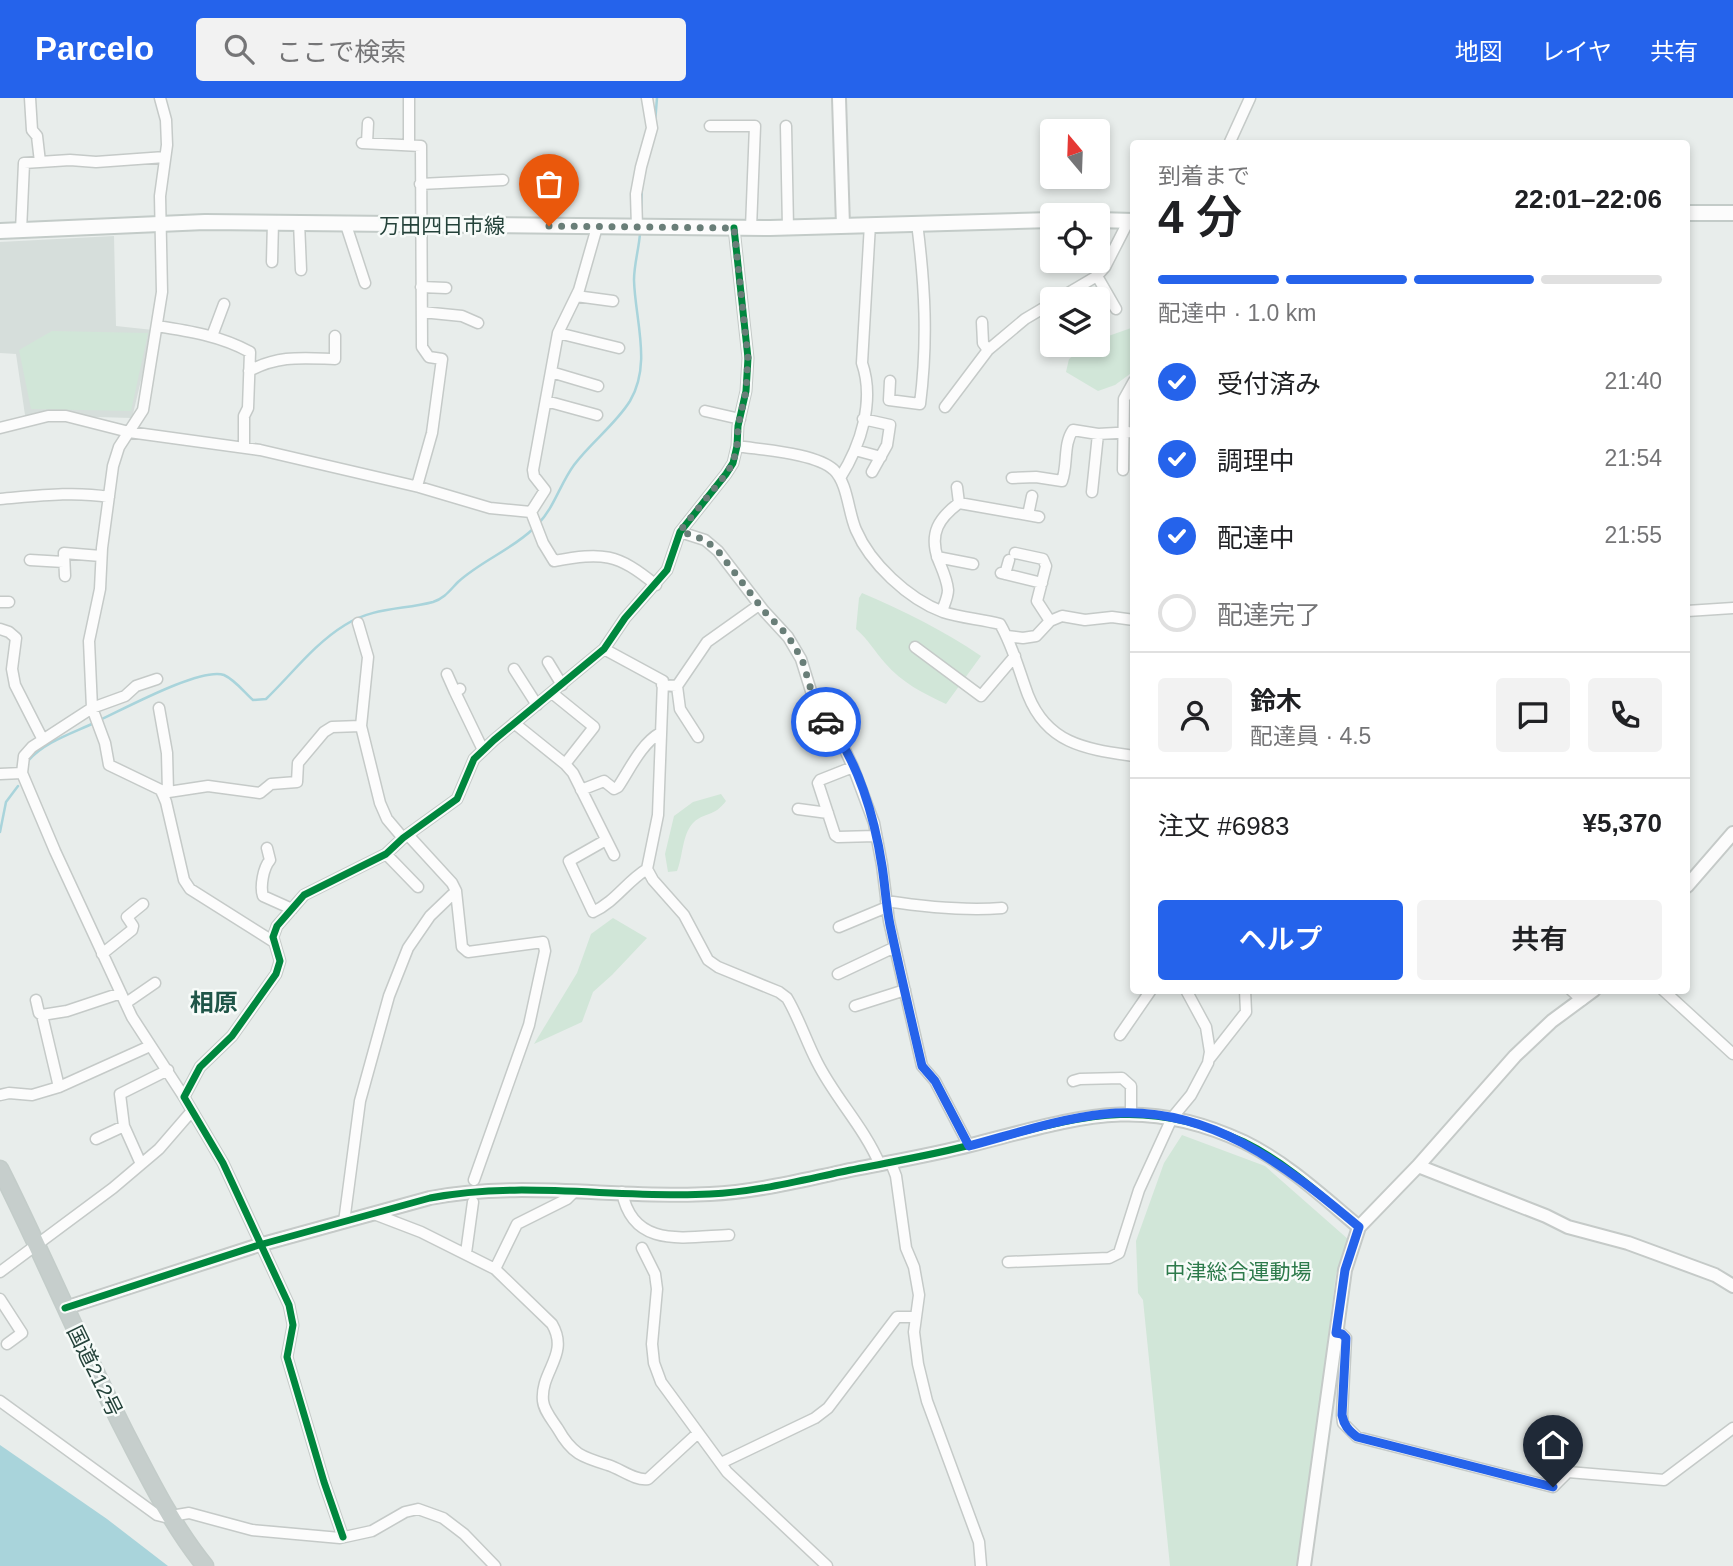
<!DOCTYPE html>
<html lang="ja">
<head>
<meta charset="utf-8">
<style>
  :root { --surface:#fff; --page:#f2f2f2; --text:#202124; --muted:#757577; --line:#e0e0e0; --accent:#2563eb }
  body { margin:0; font-family:Helvetica,"Noto Sans JP",sans-serif; background:var(--page); color:var(--text); height:100vh; display:flex; flex-direction:column; font-size:26px; white-space:nowrap }
  * { box-sizing:border-box; margin:0 }
  p { font-size:23px; color:var(--muted) }
  .icon { flex:none; width:38px; height:38px; fill:none; stroke:currentColor; stroke-width:2; stroke-linecap:round; stroke-linejoin:round }
  .map { position:relative; flex:1; overflow:hidden }
  .panel { position:absolute; left:1130px; top:42px; width:560px; height:854px; display:flex; flex-direction:column; background:var(--surface); border-radius:7px; box-shadow:0 4px 10px #0003 }
  .panel>* { flex:none }
  .needle { width:46px; rotate:341deg }
  .tools { position:absolute; left:1040px; top:21px; display:grid; gap:14px }
  .tools a { display:grid; place-items:center; width:70px; height:70px; border-radius:7px; background:var(--surface); box-shadow:0 4px 10px #0003; font-size:35px }
  .pin { position:absolute; display:grid; place-items:center; width:60px; height:60px; color:#fff; margin:-72px -30px; border-radius:50% 50% 50% 0; rotate:-45deg; box-shadow:0 0 7px #0007 }
  .pin .icon { rotate:45deg }
  .courier { position:absolute; display:grid; place-items:center; width:70px; height:70px; margin:-35px; border:5px solid #2563eb; border-radius:50%; background:#fff; color:#222; box-shadow:0 2px 9px #0007 }
  .head em { font-style:normal; font-weight:600 }
  .head div { display:flex; flex-direction:column-reverse }
  .head { display:flex; align-items:center; justify-content:space-between; height:119px; padding:0 28px }
  h1 { font-size:46px; font-weight:600; line-height:52px }
  .bar { display:grid; grid-template-columns:repeat(4,1fr); gap:10px 7px; align-content:center; height:84px; padding:0 28px }
  .bar i { height:9px; border-radius:5px; background:var(--line) }
  .bar .active { background:var(--accent) }
  .bar p { grid-column:span 4 }
  .line { display:flex; align-items:center; gap:18px; padding:0 28px; border-top:2px solid var(--line) }
  .line div { flex:1 }
  .round { display:grid; place-items:center; flex:none; width:74px; height:74px; border-radius:7px; background:var(--page) }
  ol { padding:0 28px; list-style:none }
  li { display:flex; align-items:center; gap:21px; height:77px }
  li p { margin-inline-start:auto }
  li .icon { padding:7px; border-radius:50%; background:var(--accent); color:#fff; stroke-width:4 }
  li:last-child { color:var(--muted) }
  li i { width:38px; height:38px; border:4px solid var(--line); border-radius:50% }
  .button { display:flex; gap:14px; margin-top:auto; padding:14px 28px }
  .button a { flex:1; height:80px; border-radius:7px; background:var(--accent); color:#fff; font-size:28px; font-weight:600; line-height:80px; text-align:center }
  .button a+a { background:var(--page); color:var(--text) }
  header { display:flex; align-items:center; gap:42px; box-sizing:border-box; height:98px; padding:0 35px; background:var(--accent); color:#fff }
  header strong { font-size:33px }
  nav { display:flex; gap:38px; margin-inline-start:auto; font-size:24px }
  .search { width:490px; height:63px; background:var(--page); display:flex; align-items:center; gap:18px; box-sizing:border-box; padding:0 24px; border-radius:7px; color:var(--muted); font-size:26px }
  .map>svg:first-child { display:block }
  .built { fill:#d6dedb }
  .green { fill:#d1e6d8 }
  .water { fill:#a9d4db }
  .lines { fill:none; stroke-linecap:round; stroke-linejoin:round }
  .stream { stroke:#a9d4db; stroke-width:2.5 }
  .minor-casing { stroke:#c5cac8; stroke-width:13 }
  .tertiary-casing { stroke:#c5cac8; stroke-width:16 }
  .secondary-casing { stroke:#c3cbc8; stroke-width:18 }
  .trunk-casing { stroke:#c3ccc9; stroke-width:19 }
  .minor { stroke:#fcfcfc; stroke-width:10 }
  .tertiary { stroke:#fcfcfc; stroke-width:12 }
  .secondary { stroke:#fcfcfc; stroke-width:14 }
  .trunk { stroke:#c6cecc; stroke-width:16 }
  .cycleway-casing { stroke:#f7fbf9; stroke-width:11 }
  .cycleway { stroke:#00873e; stroke-width:7 }
  .done { stroke:#697e78; stroke-width:7; stroke-dasharray:0 12.6 }
  .route { stroke:#2563eb; stroke-width:9 }
  .labels { text-anchor:middle; dominant-baseline:central; stroke-width:5; stroke-linejoin:round; paint-order:stroke }
  .street-label { font-size:21px; fill:#24423a; stroke:#f7fbf9 }
  .park-label { font-size:21px; fill:#2d7a4b; stroke:#f7fbf9 }
  .quarter-label { font-size:24px; font-weight:bold; fill:#1f5548; stroke:#f7fbf9 }
</style>
</head>
<body>
<header>
<strong>Parcelo</strong>
<div class="search"><svg class="icon" aria-label="search" viewBox="0 0 24 24"><circle cx="10" cy="10" r="6"/><path d="M15 15l6 6"/></svg>ここで検索</div>
<nav><a>地図</a><a>レイヤ</a><a>共有</a></nav>
</header>
<div class="map">
<svg width="1733" height="1468" viewBox="0 0 1733 1468">
  <rect width="100%" height="100%" fill="#e8edeb"/>
  <!-- built -->
  <path class="built" d="M114,138L116,228L153,232L132,320L25,317L16,256L0,255V144Z"/>
  <!-- green -->
  <path class="green" d="M1134,229V273L1115,287L1098,293L1066,274L1069,261L1088,247H1097V242Z
    M52,233L148,235L131,313L31,311L19,252Z
    M862,495C904,513 943,532 981,558L946,606C923,595 902,585 885,565C875,554 868,541 856,531L859,500Z
    M721,696L726,703C714,719 705,714 694,724C682,735 683,759 677,773L668,774L665,756L674,718L693,704Z
    M613,820L647,840L612,877L593,894L582,924L534,946L577,875L591,836Z
    M1182,1037L1265,1068L1349,1142L1336,1176L1299,1468H1170L1143,1202L1138,1195L1136,1143L1164,1065Z"/>
  <!-- water -->
  <path class="water" d="M0,1347L107,1421L168,1468H0Z"/>
  <g class="lines">
    <!-- stream -->
    <path class="stream" d="M655,25L657,0
      M641,121L642,86
      M538,426C554,410 560,386 574,367C591,344 615,327 630,303C652,266 635,222 634,182C634,166 639,151 640,135
      M100,622C124,611 201,569 224,577C235,582 244,594 253,602L266,601C292,576 314,546 345,527C373,509 403,512 433,504C445,500 450,492 458,484C481,463 511,452 533,431
      M28,663C44,644 73,635 94,625
      M0,734L6,704L18,688"/>
    <!-- minor casing -->
    <g class="minor-casing">
      <path id="minor" d="M30,0L32,32L37,38L40,64
        M160,0L166,22L167,47L160,98L162,194L143,312L119,349L113,368L102,450L100,491L89,543L92,610L32,649L24,658L22,675L55,753L132,919L184,999
        M409,0V47
        M710,28H755L751,130
        M786,28L788,130
        M362,45L421,48L422,249L429,259L442,261L432,335L417,388
        M367,45L368,25
        M1229,46L1250,0
        M420,86L503,82
        M299,124L301,172
        M346,127L365,185
        M637,129L636,96L641,69L652,30L647,0
        M21,133L24,65L70,62L96,64L165,59
        M272,164L273,124
        M1097,178L1116,211
        M421,189L446,190
        M576,198L613,203
        M1058,201L1097,178L1105,169L1129,122
        M422,214L462,218L478,225
        M982,224L983,245L988,252
        M157,228C189,233 221,238 250,254L248,310L244,318V350
        M558,235L619,250
        M212,238L224,206
        M249,273C279,257 302,260 335,261V238
        M551,274L598,288
        M890,283L889,302L920,306C928,243 925,188 917,125
        M546,303L597,317
        M945,309L988,252L1025,221L1052,205
        M705,313L740,321
        M863,321L890,327L887,347L872,374
        M0,330L48,318H66L129,334L260,352L419,389L490,410L531,414
        M737,348C762,352 816,355 834,372C848,386 848,414 856,432C870,465 908,501 943,514C961,520 981,521 1000,526C1013,548 1019,573 1028,597C1048,647 1087,651 1134,658
        M855,352L881,359
        M1123,372L1124,301L1134,283
        M840,380C861,347 875,303 862,265L870,126
        M1012,380L1036,379L1062,383C1068,367 1063,346 1073,332L1098,336L1134,334
        M1092,394L1098,336
        M0,401C36,398 73,393 109,399
        M959,405L1039,419
        M531,414L545,392L534,378L533,372L558,235L579,192L597,129
        M531,414L543,445L554,463C603,454 617,455 656,487
        M1028,417L1032,398
        M680,434L705,442L718,453L764,513L788,539L801,561L816,609L838,637L853,669L874,725L882,767L889,823L922,968L935,983L969,1048
        M1015,455L1043,461L1046,468L1037,503L1050,523
        M937,459L973,466
        M30,462L64,464
        M1001,475L1042,485
        M1005,476L1009,462
        M65,478L64,455L101,458
        M0,504H9
        M942,513C944,507 948,499 948,492C947,481 942,471 938,461C929,435 939,420 959,405L957,389
        M1687,513L1733,510
        M358,525L368,559L361,628L380,705L387,721L403,740
        M0,531L9,534L16,540L12,571L15,587L43,642
        M1007,538L1023,540L1036,538L1050,523L1062,518L1085,522L1112,519L1134,522
        M915,549L981,598L1015,558
        M604,551L663,583L658,717L647,771L653,782L684,817L708,862L718,869L779,894L787,900C799,920 806,943 817,964C835,1000 864,1029 880,1067
        M548,564L562,587
        M514,571L537,607
        M447,576L455,594
        M157,581L136,588L125,598L92,610L105,645L109,667L161,692L166,704L184,782L190,791L274,844
        M662,587L677,588L707,544L759,507
        M677,588L680,611L698,639
        M460,591L455,594L483,652
        M159,610L167,655L168,694
        M514,625L565,666L594,629L552,595
        M565,666L573,675L614,757
        M853,669L820,682L818,685L835,737L838,739L876,738
        M0,676L22,675
        M581,692L604,683L614,691L618,689C630,671 641,646 660,635
        M162,695L208,688L260,695L271,686L297,684L298,665L324,634L332,629L361,628
        M798,711L828,715
        M606,742L569,763L593,814C616,803 626,784 647,771
        M267,750L270,762C263,770 260,789 263,798L292,811
        M386,756L418,789
        M456,793L462,849L468,854L543,844L545,853L529,927L474,1082
        M886,803C925,809 963,813 1002,810
        M839,829L887,809
        M102,856L132,832L133,828L127,819L143,806
        M838,876L895,849
        M1571,892L1582,902
        M1663,892L1733,956
        M36,902L39,915L42,917L67,913L121,895
        M126,905L155,885
        M855,908L905,892
        M42,917L59,989L150,948
        M1120,937L1151,892
        M1210,960L1246,914L1245,892
        M1073,983L1080,981L1122,980L1131,988V1016
        M0,997L9,995L32,997L59,989
        M124,1028L120,996L168,972
        M96,1041L124,1028L141,1066
        M891,1065L896,1078L906,1150L914,1169L919,1197L914,1234L918,1266L927,1303L979,1444L981,1468
        M622,1094C633,1151 684,1139 729,1137
        M374,1116L421,1134L495,1171L552,1226C570,1257 540,1273 543,1303C544,1313 553,1323 558,1331C572,1356 582,1359 608,1367C621,1371 635,1383 648,1381L698,1335
        M344,1124L360,1003L389,898L408,850L430,818L456,793L452,785L408,737
        M642,1150L655,1176L657,1191L652,1246L654,1265L661,1284L727,1374L827,1468
        M466,1155L473,1104
        M1008,1164L1109,1160L1119,1155L1139,1092L1172,1020L1191,997L1208,965L1210,954L1206,929L1186,892
        M495,1171L517,1126L567,1101L575,1093
        M0,1174L113,1090L159,1051L191,1014
        M0,1201L22,1235L7,1246
        M1336,1235L1342,1236L1346,1240L1342,1317L1343,1325L1357,1339L1553,1389L1568,1374L1664,1382L1733,1330
        M0,1303L157,1417L165,1419L189,1415L252,1432L340,1440L372,1433L405,1414L418,1411L443,1420L464,1436L495,1468
        M721,1365L815,1320L828,1310L897,1219H915
        M343,1439L324,1384L287,1259L293,1227L289,1207L223,1065L184,999L200,969L232,938L276,876L280,863L273,839L277,828L304,797L386,756L403,740L457,701L474,661L494,642L604,551L625,520L667,472L680,434L726,376L733,365L737,348L738,328L746,293L748,260L734,130"/>
    </g>
    <!-- tertiary casing -->
    <g class="tertiary-casing">
      <path id="tertiary" d="M839,0L843,128
        M1687,788L1733,735
        M1418,1068L1546,1118L1568,1129L1628,1145L1715,1177L1733,1188
        M65,1210L259,1147L430,1100C523,1082 616,1101 710,1096C754,1094 798,1083 841,1074C884,1065 928,1058 971,1047C1074,1021 1140,995 1244,1044C1287,1065 1323,1099 1359,1129
        M1304,1468L1345,1172L1359,1129L1418,1068L1515,958L1552,923L1594,892"/>
    </g>
    <!-- secondary casing -->
    <g class="secondary-casing">
      <path id="secondary" d="M1687,115H1733
        M1097,122L1134,123
        M0,133L205,124L770,130L1052,122"/>
    </g>
    <!-- trunk casing -->
    <g class="trunk-casing">
      <path id="trunk" d="M0,1071C44,1158 81,1248 126,1336C150,1382 172,1427 205,1468"/>
    </g>
    <!-- minor -->
    <use href="#minor" class="minor"/>
    <!-- tertiary -->
    <use href="#tertiary" class="tertiary"/>
    <!-- secondary -->
    <use href="#secondary" class="secondary"/>
    <!-- trunk -->
    <use href="#trunk" class="trunk"/>
    <!-- cycleway casing -->
    <g class="cycleway-casing">
      <path id="cycleway" d="M65,1210L259,1147L430,1100C523,1082 616,1101 710,1096C754,1094 798,1083 841,1074C884,1065 928,1058 971,1047C1074,1021 1140,995 1244,1044C1287,1065 1323,1099 1359,1129
        M343,1439L324,1384L287,1259L293,1227L289,1207L223,1065L184,999L200,969L232,938L276,876L280,863L273,839L277,828L304,797L386,756L403,740L457,701L474,661L494,642L604,551L625,520L667,472L680,434L726,376L733,365L737,348L738,328L746,293L748,260L734,130"/>
    </g>
    <!-- cycleway -->
    <use href="#cycleway" class="cycleway"/>
  </g>
  <g class="lines">
    <!-- done -->
    <path class="done" d="M549,128L734,130L748,260L746,293L738,328L737,348L733,365L726,376L680,433L705,442L718,453L764,513L788,538L802,561L816,609L826,624"/>
    <!-- route -->
    <path class="route" d="M826,624C858,659 875,722 882,768C885,787 886,807 890,827C900,874 911,921 922,968L935,983L969,1048C1014,1036 1058,1021 1104,1016C1208,1005 1285,1067 1359,1129L1345,1172L1336,1235L1342,1236L1346,1240L1342,1317C1344,1327 1348,1332 1357,1339L1553,1389"/>
  </g>
  <g class="labels">
    <!-- street labels -->
    <g class="street-label">
      <text x="442" y="127">万田四日市線</text>
      <text transform="translate(95 1273) rotate(64)">国道212号</text>
    </g>
    <!-- park labels -->
    <g class="park-label">
      <text x="1238" y="1173">中津総合運動場</text>
    </g>
    <!-- quarter labels -->
    <g class="quarter-label">
      <text x="214" y="904">相原</text>
    </g>
  </g>
</svg>
<div class="tools">
<a><svg class="needle" viewBox="-14 -14 28 28"><path d="M0-13l5 13h-10z" fill="#e53935"/><path d="M0 13l5-13h-10z" fill="#757577"/></svg></a>
<a><svg class="icon" aria-label="locate" viewBox="0 0 24 24"><circle cx="12" cy="12" r="6"/><path d="M12 2v4M12 18v4M2 12h4M18 12h4"/></svg></a>
<a><svg class="icon" aria-label="layers" viewBox="0 0 24 24"><path d="M12 4l9 5-9 5-9-5zM3 14l9 5 9-5"/></svg></a>
</div>
<div class="pin" style="left:549px;top:128px;background:#ea580c"><svg class="icon" aria-label="bag" viewBox="0 0 24 24"><path d="M5 8h14l-1 12H6zM9 8a3 3 0 0 1 6 0"/></svg></div>
<div class="pin" style="left:1553px;top:1389px;background:#1f2937"><svg class="icon" aria-label="home" viewBox="0 0 24 24"><path d="M3 11l9-7 9 7M6 9v11h12V9"/></svg></div>
<div class="courier" style="left:826px;top:624px"><svg class="icon" aria-label="car" viewBox="0 0 24 24"><path d="M5 17H2v-5l4-1 3-4h7l3 4 3 1v5h-3M9 17h6M6 11h13"/><circle cx="7" cy="17" r="2"/><circle cx="17" cy="17" r="2"/></svg></div>
<section class="panel">
<div class="head"><div><h1>4 分</h1><p>到着まで</p></div><em>22:01–22:06</em></div>
<div class="bar"><i class="active"></i><i class="active"></i><i class="active"></i><i></i><p>配達中 · 1.0 km</p></div>
<ol>
<li><svg class="icon" aria-label="check" viewBox="0 0 24 24"><path d="M5 12l5 5 9-10"/></svg>受付済み<p>21:40</p></li>
<li><svg class="icon" aria-label="check" viewBox="0 0 24 24"><path d="M5 12l5 5 9-10"/></svg>調理中<p>21:54</p></li>
<li><svg class="icon" aria-label="check" viewBox="0 0 24 24"><path d="M5 12l5 5 9-10"/></svg>配達中<p>21:55</p></li>
<li><i></i>配達完了</li>
</ol>
<div class="line" style="height:126px"><a class="round"><svg class="icon" aria-label="person" viewBox="0 0 24 24"><circle cx="12" cy="8" r="4"/><path d="M4 21q1-7 8-7t8 7"/></svg></a><div><b>鈴木</b><p>配達員 · 4.5</p></div><a class="round"><svg class="icon" aria-label="chat" viewBox="0 0 24 24"><path d="M4 5h16v11H9l-5 4z"/></svg></a><a class="round"><svg class="icon" aria-label="phone" viewBox="0 0 24 24"><path d="M5 4h4l2 5-3 2q2 4 5 5l2-3 5 2v4C11 20 4 13 5 4z"/></svg></a></div>
<div class="line" style="height:91px"><div>注文 #6983</div><b>¥5,370</b></div>
<div class="button"><a>ヘルプ</a><a>共有</a></div>
</section>
</div>
</body>
</html>
